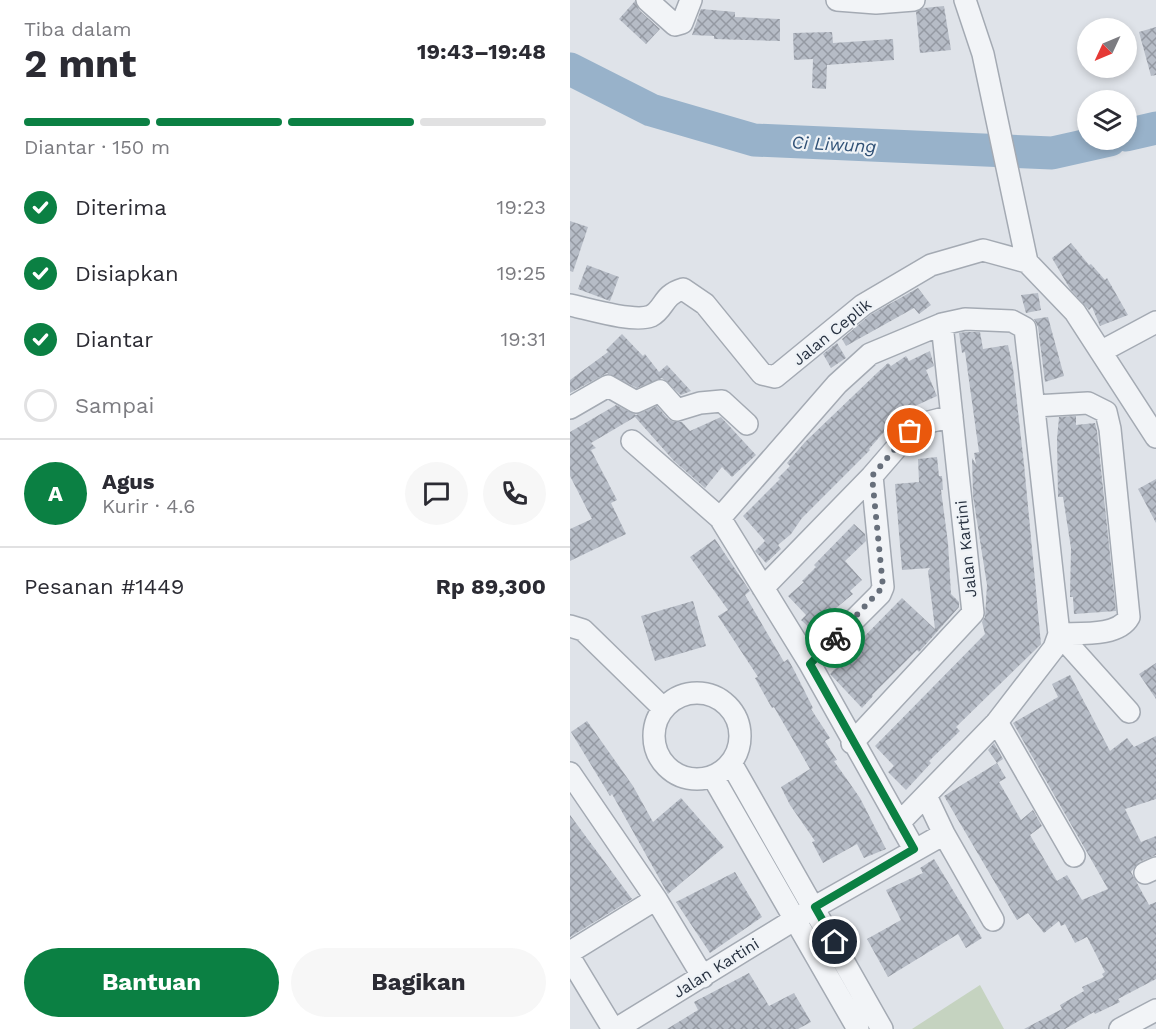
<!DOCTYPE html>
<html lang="id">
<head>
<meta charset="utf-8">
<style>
  :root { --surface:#fff; --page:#f7f7f7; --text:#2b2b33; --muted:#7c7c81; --line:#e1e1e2; --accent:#0b8043 }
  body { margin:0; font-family:"Work Sans",sans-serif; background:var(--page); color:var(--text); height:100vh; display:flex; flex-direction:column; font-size:22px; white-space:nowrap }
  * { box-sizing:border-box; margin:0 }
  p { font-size:20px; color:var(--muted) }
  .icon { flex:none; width:33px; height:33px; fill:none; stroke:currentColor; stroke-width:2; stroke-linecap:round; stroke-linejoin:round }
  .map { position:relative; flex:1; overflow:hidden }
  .side { display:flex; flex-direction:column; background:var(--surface); width:570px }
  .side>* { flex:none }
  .needle { width:39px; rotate:226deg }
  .controls { position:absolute; left:507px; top:18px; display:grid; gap:12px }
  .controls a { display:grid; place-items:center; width:60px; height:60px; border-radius:50%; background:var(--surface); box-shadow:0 3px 9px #0003; font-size:30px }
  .pin { position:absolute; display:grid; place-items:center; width:51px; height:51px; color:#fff; margin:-26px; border:3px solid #fff; border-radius:50%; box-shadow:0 2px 6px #0007 }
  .courier { position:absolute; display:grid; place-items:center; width:60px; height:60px; margin:-30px; border:4px solid #0b8043; border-radius:50%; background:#fff; color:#222; box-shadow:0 2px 8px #0007 }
  .overview em { font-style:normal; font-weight:700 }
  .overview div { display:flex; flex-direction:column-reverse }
  .overview { display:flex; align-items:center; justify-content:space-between; height:102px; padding:0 24px }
  h1 { font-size:39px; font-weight:700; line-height:45px }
  .bar { display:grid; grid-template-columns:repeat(4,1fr); gap:9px 6px; align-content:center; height:72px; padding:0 24px }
  .bar i { height:8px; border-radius:4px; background:var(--line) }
  .bar .current { background:var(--accent) }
  .bar p { grid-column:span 4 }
  .line { display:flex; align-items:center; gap:15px; padding:0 24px; border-top:2px solid var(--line) }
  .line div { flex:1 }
  .round { display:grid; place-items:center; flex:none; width:63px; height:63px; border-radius:32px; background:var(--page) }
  ol { padding:0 24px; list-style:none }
  li { display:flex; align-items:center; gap:18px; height:66px }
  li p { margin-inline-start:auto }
  li .icon { padding:6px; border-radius:50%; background:var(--accent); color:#fff; stroke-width:4 }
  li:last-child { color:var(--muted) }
  li i { width:33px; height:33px; border:3px solid var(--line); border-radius:50% }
  .action { display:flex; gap:12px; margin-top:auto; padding:12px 24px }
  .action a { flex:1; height:69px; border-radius:36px; background:var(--accent); color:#fff; font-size:24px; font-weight:700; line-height:69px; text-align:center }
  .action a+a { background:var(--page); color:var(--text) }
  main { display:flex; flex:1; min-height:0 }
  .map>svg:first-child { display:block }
  .green { fill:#c5d3c0 }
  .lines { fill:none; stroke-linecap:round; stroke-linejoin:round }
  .river { stroke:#98b2ca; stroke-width:33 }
  .building { fill:url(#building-cross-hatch) }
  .street-casing { stroke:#a4aab3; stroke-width:24 }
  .street { stroke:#f2f4f7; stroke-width:21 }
  .done { stroke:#676f7b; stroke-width:6; stroke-dasharray:0 10.8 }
  .route { stroke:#0b8043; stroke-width:8 }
  .labels { text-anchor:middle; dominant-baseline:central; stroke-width:4.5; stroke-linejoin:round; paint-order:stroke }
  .street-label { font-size:16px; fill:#273140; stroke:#eef2f6 }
  .water-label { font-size:18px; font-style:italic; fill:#305176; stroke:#eef2f6 }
</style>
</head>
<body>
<main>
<section class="side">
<div class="overview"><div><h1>2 mnt</h1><p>Tiba dalam</p></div><em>19:43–19:48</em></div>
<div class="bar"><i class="current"></i><i class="current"></i><i class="current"></i><i></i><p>Diantar · 150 m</p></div>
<ol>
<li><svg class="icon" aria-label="check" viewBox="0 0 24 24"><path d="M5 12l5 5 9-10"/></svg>Diterima<p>19:23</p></li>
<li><svg class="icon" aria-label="check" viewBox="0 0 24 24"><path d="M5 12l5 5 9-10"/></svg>Disiapkan<p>19:25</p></li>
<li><svg class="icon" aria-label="check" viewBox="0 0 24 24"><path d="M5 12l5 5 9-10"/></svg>Diantar<p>19:31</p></li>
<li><i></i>Sampai</li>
</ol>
<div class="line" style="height:108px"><b class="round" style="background:var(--accent);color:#fff">A</b><div><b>Agus</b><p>Kurir · 4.6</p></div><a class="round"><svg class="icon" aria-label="chat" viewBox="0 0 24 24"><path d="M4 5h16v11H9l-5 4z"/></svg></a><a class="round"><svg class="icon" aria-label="phone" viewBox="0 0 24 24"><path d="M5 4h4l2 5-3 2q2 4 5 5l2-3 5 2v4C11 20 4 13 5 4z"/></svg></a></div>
<div class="line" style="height:78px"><div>Pesanan #1449</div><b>Rp 89,300</b></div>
<div class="action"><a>Bantuan</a><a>Bagikan</a></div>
</section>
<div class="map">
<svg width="586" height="1029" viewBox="0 0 586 1029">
  <defs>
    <pattern id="building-cross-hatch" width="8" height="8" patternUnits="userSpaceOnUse" patternTransform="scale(1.5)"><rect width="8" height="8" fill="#b6bcc6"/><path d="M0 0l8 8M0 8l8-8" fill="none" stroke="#9499a2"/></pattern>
  </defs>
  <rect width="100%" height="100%" fill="#dfe3e9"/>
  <!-- green -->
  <path class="green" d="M410,985L434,1029H342Z"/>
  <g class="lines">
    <!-- river -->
    <path class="river" d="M0,69L81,110L184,140L482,153L540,140
      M556,135L586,128"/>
  </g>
  <!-- building -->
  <path class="building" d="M65,1L69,10L90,29L76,44L49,19Z
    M374,6L381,50L350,53L346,12L354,8Z
    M131,9L165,12V17L210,19V41L144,39V36L122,35Z
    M586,27V75L581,76L569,32Z
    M262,32L263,43L323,39L324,60L257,65L256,89L242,88L243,59L224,60L223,33Z
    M0,221L18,227L3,272L0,271Z
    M501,243L519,265L521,264L535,280L537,278L558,315L530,326L522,307L519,310L500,289L482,258Z
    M17,265L49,277L40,301L8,289Z
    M348,288L361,305L349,314L344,308L276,346L272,339L300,315Z
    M468,293L471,310L456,313L451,295Z
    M478,317L494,376L475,382L468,327L464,319Z
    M396,332H410L413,349L438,345L443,368L454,464L471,644L386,727L390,731L359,761L361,763L336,790L318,772L324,766L305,746L415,634L412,622L415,617L417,585L403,496L402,458L406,464L404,453L409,452L395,352L392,353L389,333Z
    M52,334L73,356L75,354L89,372L97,365L121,391L111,395L92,378L67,388L37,373L0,393V380L38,352L36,350Z
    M267,343L276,358L261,368L253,354Z
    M360,351L364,366L356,370L367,396L334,411L322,423L299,449L300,450L232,518L221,534L208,545L211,549L196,563L185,551L195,541L173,516L210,479L208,478L220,466L217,463L235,442L308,372L318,363L321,366L336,356L339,361Z
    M46,405L66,415L87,406L98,419L104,422H112L120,431L151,417L186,455L162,477L152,467L135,488L104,461L65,417L21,443L26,448L21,450L47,500L41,503L56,534L0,561V529L22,519L0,476V432Z
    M506,416V425L525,423L527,431L546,611L504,614L503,597H500L501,548L493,497H488L487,439L489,417Z
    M367,457L369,476H372L373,490H371L378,543L381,594L389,602V607L349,652L347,650L302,695L303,696L292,708L260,674L283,651L281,650L332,598L365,629L358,571L360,568L332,570L325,484L349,482L348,459Z
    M586,479V523L568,489Z
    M284,524L295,534L296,541L275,561L292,580L280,591L283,594L254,618L255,620L244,632L231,620L236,615L218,596L234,582L232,581L246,567L244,565Z
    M145,539L180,591L175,595L214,662L218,659L225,672L243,708L241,709L260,738L255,741L267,760L264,761L290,798L316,849L294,858L287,844L253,863L242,842L245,841L220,805L211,787L240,769L204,707L202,708L194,694L185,678L188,677L148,616L158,610L120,557Z
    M123,601L136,646L85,661L71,616Z
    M586,663V699L569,674Z
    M500,675L540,751L557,738L564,747L586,736V799L555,809L571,842L586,836V855L569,862L561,872L579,905L586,902V979L548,999L550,1002L525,1014L524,1012L495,1029H454L492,1009L490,1005L514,991L512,987L534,977L532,974L535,972L517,937L505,943L495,924L491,926L489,921L474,933L458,913L447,920L374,796L427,763L436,778L429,782L451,820L463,810L472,826L460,835L487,881L497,875L512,900L538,889L443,723L488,697L482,684Z
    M17,721L63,786L83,822L111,798L154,847L98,894L42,794L40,796L1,732Z
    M424,743L433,759L427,763L418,750Z
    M0,815L62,899L0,937Z
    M364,859L412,938L396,948L388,934L318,977L297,939L331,920L316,890L353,873L350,868Z
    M165,872L192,917L140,953L106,902Z
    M179,973L199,1006L224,993L241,1022L228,1029H97L128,1010L124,1002Z"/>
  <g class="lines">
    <!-- street casing -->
    <g class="street-casing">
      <path id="street" d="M77,0L105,25L112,23L121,0
        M267,0L306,3L344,0
        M395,0L413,54L457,262
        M0,305C19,309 64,323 81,316C95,309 92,295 113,289L135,304L192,374L205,377L293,305L361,265L413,250L457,262L505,312L586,437
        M532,351L586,322
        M465,406L518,403L536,412L540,429L559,617C548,637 510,633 489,634
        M0,408L38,386L66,402L90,391L107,410L130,403L152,401L177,424
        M62,441L150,518L240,664L344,849
        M150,518L267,384L300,354L372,324L395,319L442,321L455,328L489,634L484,648L427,722L329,823
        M193,588L302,476
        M0,626L13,630L93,708
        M489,634L559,712
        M240,664L310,594L313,587L302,476L341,431L355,423L382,416
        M84 736a43 43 0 1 1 86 0a43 43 0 1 1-86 0Z
        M427,722L504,856
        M282,743L403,613L372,324
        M161,763L312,1029
        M0,773L86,899
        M143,777L288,1029
        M356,796L374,834
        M575,873L586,868
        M0,952L86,899L133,977
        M0,958L43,1029
        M46,1029L245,907L374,834L423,920
        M550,1029L586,1010"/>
    </g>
    <!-- street -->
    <use href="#street" class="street"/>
  </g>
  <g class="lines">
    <!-- done -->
    <path class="done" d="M265,638L313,587L302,476L340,431"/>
    <!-- route -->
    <path class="route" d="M265,942L245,907L344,849L240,664L265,638"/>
  </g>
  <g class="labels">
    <!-- street labels -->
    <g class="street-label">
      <text transform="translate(262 332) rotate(-39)">Jalan Ceplik</text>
      <text transform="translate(396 549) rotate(-96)">Jalan Kartini</text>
      <text transform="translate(146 968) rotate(-32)">Jalan Kartini</text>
    </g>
    <!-- water labels -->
    <g class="water-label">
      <text transform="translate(264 144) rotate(3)">Ci Liwung</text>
    </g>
  </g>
</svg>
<div class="controls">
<a><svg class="needle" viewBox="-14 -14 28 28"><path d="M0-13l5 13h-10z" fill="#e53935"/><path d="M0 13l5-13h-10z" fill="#7c7c81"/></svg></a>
<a><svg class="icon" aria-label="layers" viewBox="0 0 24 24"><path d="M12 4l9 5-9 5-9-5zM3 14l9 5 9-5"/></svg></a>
</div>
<div class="pin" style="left:340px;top:431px;background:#ea580c"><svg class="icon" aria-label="bag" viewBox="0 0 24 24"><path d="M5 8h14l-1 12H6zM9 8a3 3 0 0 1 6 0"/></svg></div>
<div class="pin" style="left:265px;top:942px;background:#1f2937"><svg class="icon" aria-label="home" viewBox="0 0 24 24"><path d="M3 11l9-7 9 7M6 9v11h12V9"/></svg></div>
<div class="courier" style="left:265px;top:638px"><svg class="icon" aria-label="bike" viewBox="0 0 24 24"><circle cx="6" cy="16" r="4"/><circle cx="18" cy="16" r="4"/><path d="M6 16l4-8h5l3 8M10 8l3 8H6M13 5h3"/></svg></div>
</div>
</main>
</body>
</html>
